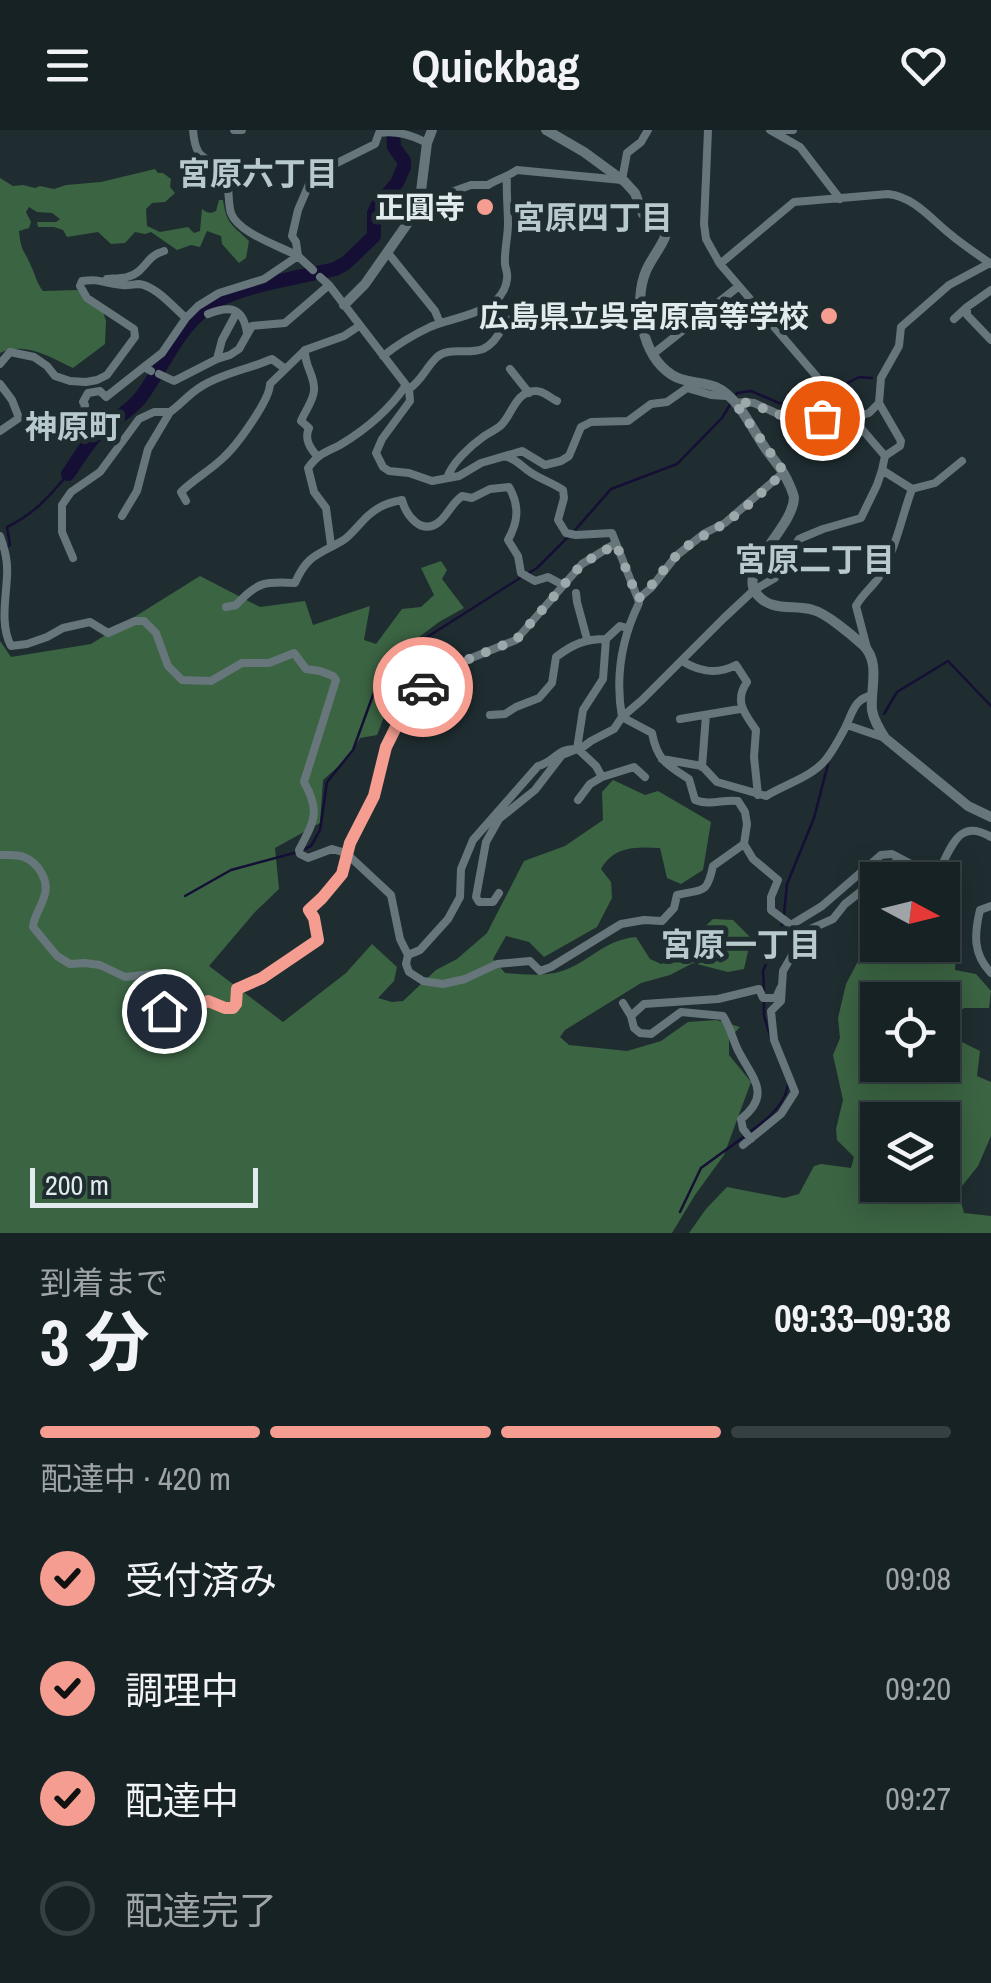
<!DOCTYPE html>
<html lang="ja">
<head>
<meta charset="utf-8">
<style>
  :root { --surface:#172225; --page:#202a2d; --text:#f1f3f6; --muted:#9ea4a7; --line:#363f42; --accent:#f59d90 }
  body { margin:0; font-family:"Archivo Narrow","Noto Sans JP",sans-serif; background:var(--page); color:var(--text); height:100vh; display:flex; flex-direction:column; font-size:38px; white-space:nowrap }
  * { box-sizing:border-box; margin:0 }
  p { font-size:32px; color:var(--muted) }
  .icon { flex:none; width:55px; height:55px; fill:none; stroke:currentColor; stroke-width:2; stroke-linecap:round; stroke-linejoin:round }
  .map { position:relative; height:1103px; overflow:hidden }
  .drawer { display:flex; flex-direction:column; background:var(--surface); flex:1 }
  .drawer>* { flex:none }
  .needle { width:65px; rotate:97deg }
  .fabs { position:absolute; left:860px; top:732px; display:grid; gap:20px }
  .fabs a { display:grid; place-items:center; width:100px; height:100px; border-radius:0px; background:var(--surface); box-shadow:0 5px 25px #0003,0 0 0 2px var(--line); font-size:50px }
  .scale { position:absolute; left:30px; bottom:25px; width:228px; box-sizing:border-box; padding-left:10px; border:5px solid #e1eaec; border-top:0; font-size:28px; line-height:35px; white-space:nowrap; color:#e1eaec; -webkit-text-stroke:8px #1f2d31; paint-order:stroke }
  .pin { position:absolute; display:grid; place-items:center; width:85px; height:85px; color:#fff; margin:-42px; border:5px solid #fff; border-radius:50%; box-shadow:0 2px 10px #0007 }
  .courier { position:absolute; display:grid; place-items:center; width:100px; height:100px; margin:-50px; border:8px solid #f59d90; border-radius:50%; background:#fff; color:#222; box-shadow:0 2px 12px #0007 }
  .head em { font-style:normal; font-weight:700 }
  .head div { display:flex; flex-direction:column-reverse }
  .head { display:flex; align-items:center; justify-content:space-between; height:170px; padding:0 40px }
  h1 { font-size:65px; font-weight:700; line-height:75px }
  .bar { display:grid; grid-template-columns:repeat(4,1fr); gap:15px 10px; align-content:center; height:120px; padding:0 40px }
  .bar i { height:12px; border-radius:8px; background:var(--line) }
  .bar .on { background:var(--accent) }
  .bar p { grid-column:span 4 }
  ol { padding:0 40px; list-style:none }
  li { display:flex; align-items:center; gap:30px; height:110px }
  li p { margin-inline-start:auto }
  li .icon { padding:10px; border-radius:50%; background:var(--accent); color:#111; stroke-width:4 }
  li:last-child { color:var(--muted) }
  li i { width:55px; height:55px; border:5px solid var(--line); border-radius:50% }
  header { display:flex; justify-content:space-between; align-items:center; height:130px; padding:0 40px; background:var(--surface); font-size:45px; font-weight:700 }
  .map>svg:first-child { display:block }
  .forest { fill:#3b6443; fill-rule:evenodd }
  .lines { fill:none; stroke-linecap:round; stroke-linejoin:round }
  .stream { stroke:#150f35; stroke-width:2.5 }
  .river { stroke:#150f35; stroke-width:14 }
  .minor { stroke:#67767b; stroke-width:8 }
  .tertiary { stroke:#67767b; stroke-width:10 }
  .done { stroke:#9da8ab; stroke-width:10; stroke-dasharray:0 18 }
  .route { stroke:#f59d90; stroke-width:12 }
  .poi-dot { fill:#f59d90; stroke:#1f2d31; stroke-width:4 }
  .labels { text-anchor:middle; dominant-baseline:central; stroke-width:10; stroke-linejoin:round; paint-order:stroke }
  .poi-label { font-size:30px; font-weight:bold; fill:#e1eaec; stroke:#1f2d31; text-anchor:end }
  .neighbourhood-label { font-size:32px; font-weight:bold; fill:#b8c9ce; stroke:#1f2d31 }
</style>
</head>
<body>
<header><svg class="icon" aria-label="menu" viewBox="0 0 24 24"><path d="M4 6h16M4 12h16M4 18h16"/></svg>Quickbag<svg class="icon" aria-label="heart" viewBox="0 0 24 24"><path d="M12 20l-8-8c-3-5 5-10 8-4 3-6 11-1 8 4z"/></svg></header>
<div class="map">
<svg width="991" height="1103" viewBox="0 0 991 1103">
  <rect width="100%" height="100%" fill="#1f2d31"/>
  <!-- forest -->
  <path class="forest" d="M155,39L158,43H163L171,49L170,57L175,63L165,72L152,73L146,79L147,96L160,102L188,97L194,103L200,101L202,79C207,83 210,84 216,81L219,70H223C227,96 233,95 249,111L246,128L239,133L222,114L221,106L207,101L200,117L191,115L177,120L151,102L145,104L135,102L125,113L111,114L98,102L67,107L63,100L54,97H38L37,92H56L60,89L52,83L37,82L29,77L26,82L31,92L29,98L19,101C21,122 24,119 31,136C36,146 36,152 43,161L77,160L101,175L106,191L105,214L73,238C49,227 26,211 0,223V48L13,56L23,55L35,58L40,56L54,59L66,55L101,52Z
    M441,431L447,440L442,449L464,478L439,492L410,514C413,537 408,541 391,556L398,566L386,582L377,605L360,608L349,627L323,650L320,693L275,718L279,759L255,782L209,836L283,892L346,843L372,814L397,837L394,851L378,868L392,872L403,871L436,840L457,829L487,803L524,731L565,716L603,690L602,662L613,650L645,665L658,661L711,692L703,740L681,754L667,748L660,718C636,717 614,716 601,739L611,752L612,768L597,797L544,827L529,812L506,806L493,829L505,843C523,844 545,847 562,841C590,832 603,810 636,807L650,829L661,834L721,813L718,803L702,799L713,789L733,790L751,808L744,839L728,842L693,833L670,845L641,853L565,900L560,907L569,915L627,921L661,911L688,892L716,890L740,897L729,909V925L751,952L724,1025L695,1065L672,1103H0V511L11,527L91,514L200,446L260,477L305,471L313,495L370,476L364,510L376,514L402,479L421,477L434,465L421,438Z
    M943,798H958L955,840L976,844L991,861L989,878H964L950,891L960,911L980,921L977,946L991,952V1006L978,1036L958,1061L964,1083L991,1086V1103H689L706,1079L727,1057L784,1068L799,1064L814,1036L821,1034L851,1038L854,1027L837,1010L836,999L843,970L833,925L840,908L838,888L846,854L857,833L881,815H942ZM942,870V935H878V870ZM942,990V1055H878V990Z"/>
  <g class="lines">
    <!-- stream -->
    <path class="stream" d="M735,266L737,263L751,261L779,273L808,274L859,247L872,248
      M575,400L611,359L677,334L722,288L731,273
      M0,421L10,415L7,397C34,384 49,367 68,344
      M527,444L537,438L569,406
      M884,584L897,562L948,531L991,576
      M302,720L311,716L320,700L327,652L353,620L377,554L421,511L520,448
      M185,766L231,740L294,723
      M784,784L787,754L814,688L828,634
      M764,860L763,841L783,792
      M764,873V886L771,909
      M751,1001C767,990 786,974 788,954
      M680,1082L701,1038L745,1006"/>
    <!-- river -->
    <path class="river" d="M68,344C78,330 87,313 100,301C113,289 130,282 141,267C165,235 179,192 217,171C245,155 302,147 335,139L346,133L374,106V83L377,76L397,53L404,37V31L394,17L393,0"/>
    <!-- minor -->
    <path class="minor" d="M234,0H242
      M708,0L704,94L706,109L720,134L885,326L882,340L912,359C902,386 896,418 881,444C874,456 863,463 856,476L867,518
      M770,0L800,17L840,69
      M783,0H793
      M419,77L434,76L440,66L471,55H488C498,49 507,47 517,40L622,50L627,23L641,12L648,0
      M388,123L435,181L440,193
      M720,134L794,72L888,64C914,67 930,88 950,104C963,115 977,124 991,134
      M313,140L298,126L296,112L292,106L298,80L313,45L375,14L379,3C396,0 411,5 427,13
      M107,149C118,148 130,149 139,141C149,132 150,125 164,121
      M329,155L409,259L410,271L382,309L376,323L383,337L389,341L409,343L432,351L459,346L481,333L522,321L545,335L561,331L569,326L581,297L591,292L628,291L651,274L667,272L687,258L711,265L726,266
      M991,160L967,177V185L991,210
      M208,184C230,175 243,177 247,203
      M954,189L967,177
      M305,220C304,236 315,245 314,260C314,270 305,281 301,291L309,298C304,309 310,318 317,326
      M653,224L739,156
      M383,226C398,214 413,205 430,197C455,186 503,184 507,149C508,143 506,141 505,134C504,121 508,107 508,94C508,78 506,63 507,47
      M217,229L222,210L237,182
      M0,234L10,222L34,227L47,236L55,246L70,251L86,252L97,250L107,245L135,207L134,199L87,168L80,156L82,151C101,148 105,154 122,155C128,156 134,154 139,154C156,156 174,178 186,188
      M510,239L529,263
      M151,241L144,237L162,223L186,188L198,176L219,163L264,149L298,126C280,116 238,103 231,83C227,70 231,56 223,44C209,22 196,37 193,0
      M159,244L174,251L217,229L230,225L239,219L252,196L285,193L329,155L320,147
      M0,254L12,270L19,288L0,301
      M409,259C422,250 425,239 436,228C448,216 467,225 483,219C494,214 498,204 505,195C511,187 522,181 530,174
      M735,273L745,272L754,273L778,284L822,288L846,280
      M846,275L862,285L869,283L879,273
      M83,287L85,275L83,272L88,263L100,261L106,267L144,237
      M885,326L900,316L901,311L879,273L881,248L899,216L901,197L949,155L990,133
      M507,327C518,330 521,336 530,342C540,349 553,353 563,360L564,368L558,390L566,403L576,405L612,403L638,469
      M784,342L725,393L705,403L676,426L651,458L638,469L639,473C621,510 615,547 622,587L652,603C657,630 667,635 689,649L695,670C710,676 723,669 738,671L745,682L747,694L744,714L753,729L778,750L771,767V780L791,795L822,776L881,725L892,724L930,744L938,742C952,718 958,687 991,707
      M447,348C452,333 470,316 483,307C489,302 499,299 503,293C513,282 516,261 536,261C544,261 550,268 557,271
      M912,359L935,353L962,331
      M186,371L181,362C194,349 211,340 224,327C237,315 270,270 270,254L305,220L344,206L359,196
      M122,386L137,361L148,319L170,282
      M0,406C5,420 8,431 7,446C6,469 0,495 11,516L27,514L47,507L63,498L90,492L108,503L135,491H144L156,503L168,536L182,550L211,551L242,533H269L294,523L306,539L320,541L333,546L336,550L304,652C321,682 314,691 299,720L300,724L308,728L332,719L346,723L391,765L400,809L408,825L406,834L409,842L423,851L443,854L465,849L497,834L530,831L540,841L551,837L621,794L644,790L662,791L674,778L677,765C704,759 707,764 713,736L744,714
      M331,415L326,378L314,362L308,338C319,323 325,323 340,315C365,300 390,279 406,255
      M73,428L62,402V375L71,362L100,342L139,289L154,282H170C181,274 190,263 202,256C223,243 249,239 272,229L284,238
      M576,463L577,472L587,509
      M226,477L236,475C257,452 265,451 295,453C307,425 318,425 342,411C349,407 354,400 360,394C372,380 384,373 402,370C406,385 421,406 439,392C448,385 451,374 462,366L472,368L490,359L509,357C520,376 518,392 508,410L518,426L521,443L535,451L548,447L563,455
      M682,531C700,542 717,545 736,535L747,552C734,571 744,583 756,600L754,627L758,665
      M490,585L505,584L516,577L539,568L552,553L556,527C573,514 585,509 606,509
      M680,589L740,579
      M847,595L885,608
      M662,629L702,636L717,652L766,666C785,654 813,647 827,628C834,619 839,609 844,600C853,583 853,569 873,565
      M702,637L706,585
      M602,647L634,637L645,647
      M578,670L590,654L602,647L596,636L579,620
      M0,725C8,725 17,724 24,727C39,733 50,752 44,767C41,778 34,785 33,797L57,826L70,834L85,833L100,835L125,847L161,843L165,858L164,881C181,890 193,877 208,871L233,878L236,874L237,859L262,848L318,811L314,788L309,779L322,768L342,743L350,713L374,666L386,617L402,585L410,578L420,559L469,529L516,510L582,434L616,413
      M499,763L493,772H479L476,767L486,712L499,689L535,660L562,625L577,619L583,580L603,549L606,509L620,496L627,498
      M991,776L980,780C974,805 973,824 991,843
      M791,795L799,802L806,801L833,789L845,774L888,740L899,728
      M408,825L420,820L448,789L460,767L461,739L473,710L538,636C557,631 557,616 579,620L591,611L614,599L622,587L642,570L724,488L754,460L775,448L799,409L823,399L861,388L877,355L882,340
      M623,873L631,886L634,898L640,903L651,904L681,882L723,886C731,898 733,912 740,924C754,950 771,965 741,989L743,999L751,1009
      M631,886L644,874L718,869L759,859L763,868H776L781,857
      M743,1015L781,984L795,962L774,910L771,881L781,871L783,841L806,801"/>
    <!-- tertiary -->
    <path class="tertiary" d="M546,0L584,22L625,52L635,63L643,84L664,100L665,107C660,119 651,129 646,141C633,172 641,225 672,245C686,254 702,251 716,257C740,268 753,302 768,322C776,333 784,341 789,354C790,355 794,366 794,368C793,398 738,438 756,463C771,483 794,474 813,480C826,483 852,505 863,515C881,532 870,559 872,580C874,591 879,599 885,608L968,676L991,687
      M344,175L365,154L419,77L427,13L432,0"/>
  </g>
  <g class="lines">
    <!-- done -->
    <path class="done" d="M423,557L469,529L516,510L582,434L616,414L638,469C653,456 662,440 676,426C691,410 712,403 729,390C749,376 766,358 784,342L735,273C753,270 764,281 781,285C795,287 809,287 822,288"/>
    <!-- route -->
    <path class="route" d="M164,881C180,891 193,877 208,871L225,878H233L236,874L237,859L262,848L318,810L314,788L309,780L322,768L342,744L350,713L374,666L386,617L402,585L410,578L423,557"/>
  </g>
  <!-- markers -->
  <g class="poi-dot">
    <circle cx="485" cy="77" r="10"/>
    <circle cx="829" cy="186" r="10"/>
  </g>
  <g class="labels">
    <!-- poi labels -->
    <g class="poi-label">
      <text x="465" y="77">正圓寺</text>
      <text x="809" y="186">広島県立呉宮原高等学校</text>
    </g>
    <!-- neighbourhood labels -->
    <g class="neighbourhood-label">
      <text x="258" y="43">宮原六丁目</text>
      <text x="593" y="87">宮原四丁目</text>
      <text x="73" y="296">神原町</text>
      <text x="815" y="429">宮原二丁目</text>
      <text x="741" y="814">宮原一丁目</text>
    </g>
  </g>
</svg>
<div class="fabs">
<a><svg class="needle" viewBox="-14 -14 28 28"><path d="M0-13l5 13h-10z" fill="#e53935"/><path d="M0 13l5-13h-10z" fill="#9ea4a7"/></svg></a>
<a><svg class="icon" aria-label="locate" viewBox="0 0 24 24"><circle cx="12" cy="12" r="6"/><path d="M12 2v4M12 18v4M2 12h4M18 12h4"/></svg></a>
<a><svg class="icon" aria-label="layers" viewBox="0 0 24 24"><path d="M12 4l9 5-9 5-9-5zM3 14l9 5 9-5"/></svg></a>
</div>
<div class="scale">200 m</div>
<div class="pin" style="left:822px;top:288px;background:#ea580c"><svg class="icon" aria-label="bag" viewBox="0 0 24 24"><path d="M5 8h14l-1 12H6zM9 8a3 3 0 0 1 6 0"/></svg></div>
<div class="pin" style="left:164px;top:881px;background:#1f2937"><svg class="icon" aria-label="home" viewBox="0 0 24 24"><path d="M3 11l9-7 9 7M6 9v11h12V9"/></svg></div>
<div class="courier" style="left:423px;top:557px"><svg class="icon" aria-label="car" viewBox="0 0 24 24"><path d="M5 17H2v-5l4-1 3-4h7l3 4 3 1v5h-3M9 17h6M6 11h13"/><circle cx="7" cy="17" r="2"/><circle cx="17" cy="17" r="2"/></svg></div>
</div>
<section class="drawer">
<div class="head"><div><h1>3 分</h1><p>到着まで</p></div><em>09:33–09:38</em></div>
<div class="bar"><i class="on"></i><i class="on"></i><i class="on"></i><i></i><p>配達中 · 420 m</p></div>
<ol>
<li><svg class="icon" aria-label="check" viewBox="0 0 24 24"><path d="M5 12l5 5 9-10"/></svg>受付済み<p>09:08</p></li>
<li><svg class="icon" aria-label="check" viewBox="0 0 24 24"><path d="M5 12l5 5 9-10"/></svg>調理中<p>09:20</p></li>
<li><svg class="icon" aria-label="check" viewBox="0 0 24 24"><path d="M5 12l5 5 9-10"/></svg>配達中<p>09:27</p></li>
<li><i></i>配達完了</li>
</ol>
</section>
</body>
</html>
